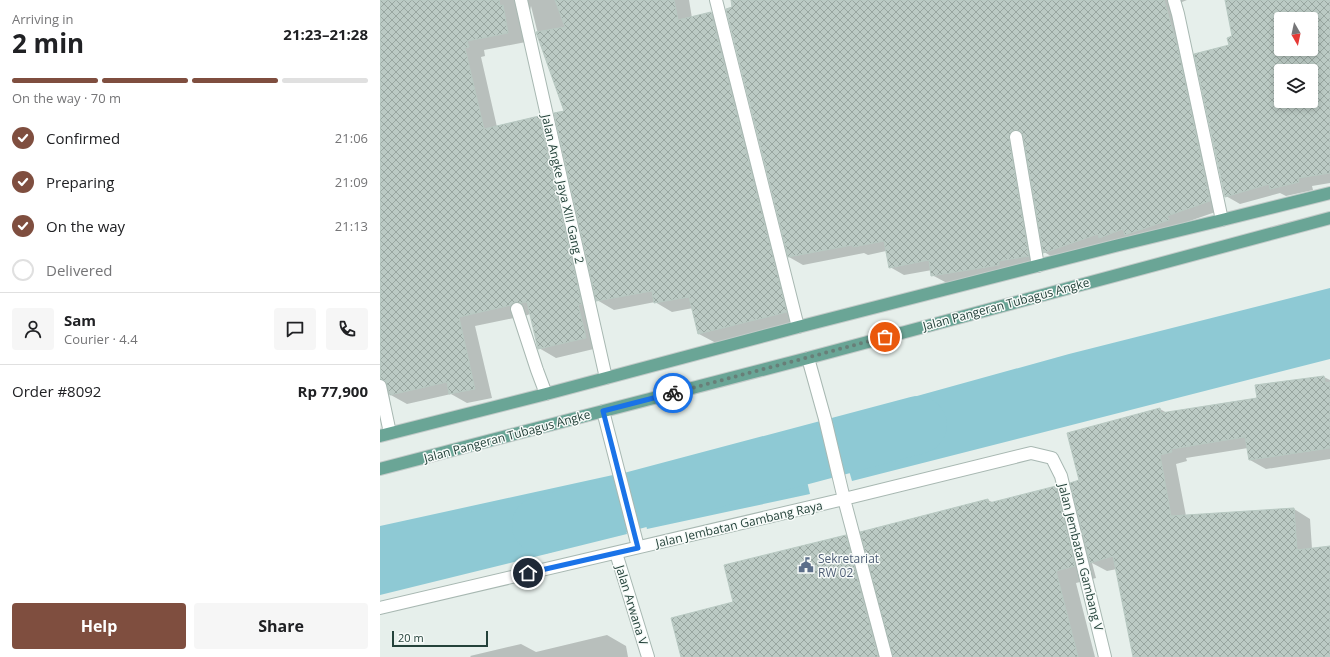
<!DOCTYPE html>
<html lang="en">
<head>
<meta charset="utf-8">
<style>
  :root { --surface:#fff; --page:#f6f6f6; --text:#202124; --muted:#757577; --line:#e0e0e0; --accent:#7f4e3f }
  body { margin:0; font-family:"Open Sans",sans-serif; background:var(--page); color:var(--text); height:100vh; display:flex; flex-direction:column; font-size:15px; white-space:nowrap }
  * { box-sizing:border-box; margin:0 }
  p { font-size:13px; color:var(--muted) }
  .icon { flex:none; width:22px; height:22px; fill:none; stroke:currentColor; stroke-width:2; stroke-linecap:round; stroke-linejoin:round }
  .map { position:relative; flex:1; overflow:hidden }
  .sheet { display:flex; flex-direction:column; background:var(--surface); width:380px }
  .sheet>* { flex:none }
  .needle { width:26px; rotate:171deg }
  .fabs { position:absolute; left:894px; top:12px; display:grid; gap:8px }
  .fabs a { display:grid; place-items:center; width:44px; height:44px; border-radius:4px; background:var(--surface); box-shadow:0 2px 6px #0003; font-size:20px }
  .scale { position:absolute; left:12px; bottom:10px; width:96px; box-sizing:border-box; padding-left:4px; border:2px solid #24423a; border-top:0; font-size:11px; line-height:14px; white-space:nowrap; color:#24423a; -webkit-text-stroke:3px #f7fbf9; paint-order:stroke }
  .pin { position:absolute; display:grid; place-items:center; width:34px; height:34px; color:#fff; margin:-17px; border:2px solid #fff; border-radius:50%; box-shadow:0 1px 4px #0007 }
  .courier { position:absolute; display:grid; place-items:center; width:40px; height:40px; margin:-20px; border:3px solid #1a73e8; border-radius:50%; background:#fff; color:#222; box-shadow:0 1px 5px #0007 }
  .overview em { font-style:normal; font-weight:700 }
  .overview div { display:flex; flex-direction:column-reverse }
  .overview { display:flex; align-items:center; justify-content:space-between; height:68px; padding:0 12px }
  h1 { font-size:26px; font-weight:700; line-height:30px }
  .bar { display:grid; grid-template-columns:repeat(4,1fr); gap:6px 4px; align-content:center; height:48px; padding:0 12px }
  .bar i { height:5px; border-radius:3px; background:var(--line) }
  .bar .on { background:var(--accent) }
  .bar p { grid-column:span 4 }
  .line { display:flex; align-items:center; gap:10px; padding:0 12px; border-top:1px solid var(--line) }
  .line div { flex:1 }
  .round { display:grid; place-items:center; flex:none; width:42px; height:42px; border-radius:4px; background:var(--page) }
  ol { padding:0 12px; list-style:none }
  li { display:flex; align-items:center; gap:12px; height:44px }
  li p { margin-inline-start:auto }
  li .icon { padding:4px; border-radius:50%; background:var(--accent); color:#fff; stroke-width:4 }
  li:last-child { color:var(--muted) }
  li i { width:22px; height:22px; border:2px solid var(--line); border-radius:50% }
  .action { display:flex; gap:8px; margin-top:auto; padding:8px 12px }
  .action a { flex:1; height:46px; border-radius:4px; background:var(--accent); color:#fff; font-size:16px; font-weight:700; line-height:46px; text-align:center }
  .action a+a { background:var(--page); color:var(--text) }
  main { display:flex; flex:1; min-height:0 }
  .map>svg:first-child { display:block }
  .water { fill:#8ec9d4 }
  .shadow { fill:#0003; fill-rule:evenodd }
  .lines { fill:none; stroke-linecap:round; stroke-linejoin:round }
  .river { stroke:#8ec9d4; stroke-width:58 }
  .building { fill:url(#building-cross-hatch); stroke:#b8c9c2; fill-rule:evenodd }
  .minor-casing { stroke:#a8b8b2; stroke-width:14 }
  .major-casing { stroke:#c2cac8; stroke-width:14 }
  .minor { stroke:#fff; stroke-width:12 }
  .major { stroke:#6aa596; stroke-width:12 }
  .done { stroke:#687f78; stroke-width:4; stroke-dasharray:0 7.2 }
  .route { stroke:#1a73e8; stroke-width:5 }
  .labels { text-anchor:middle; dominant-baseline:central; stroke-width:3; stroke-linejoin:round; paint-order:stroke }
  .street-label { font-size:12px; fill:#24423a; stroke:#f7fbf9 }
  .service-label { font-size:12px; fill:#4e5e75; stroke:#f7fbf9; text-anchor:start }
</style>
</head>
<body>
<main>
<section class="sheet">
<div class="overview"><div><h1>2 min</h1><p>Arriving in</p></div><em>21:23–21:28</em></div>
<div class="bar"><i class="on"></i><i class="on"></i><i class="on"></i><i></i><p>On the way · 70 m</p></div>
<ol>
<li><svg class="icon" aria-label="check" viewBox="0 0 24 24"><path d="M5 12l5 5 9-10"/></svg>Confirmed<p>21:06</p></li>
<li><svg class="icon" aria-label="check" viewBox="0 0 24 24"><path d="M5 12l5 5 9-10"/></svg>Preparing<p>21:09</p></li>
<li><svg class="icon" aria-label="check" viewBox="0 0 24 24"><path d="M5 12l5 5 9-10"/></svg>On the way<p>21:13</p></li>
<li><i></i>Delivered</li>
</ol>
<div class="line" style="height:72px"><a class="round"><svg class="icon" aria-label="person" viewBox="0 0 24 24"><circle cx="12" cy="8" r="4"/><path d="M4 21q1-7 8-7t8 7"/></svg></a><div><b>Sam</b><p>Courier · 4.4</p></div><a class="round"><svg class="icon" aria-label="chat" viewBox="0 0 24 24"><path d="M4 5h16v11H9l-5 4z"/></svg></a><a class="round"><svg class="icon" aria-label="phone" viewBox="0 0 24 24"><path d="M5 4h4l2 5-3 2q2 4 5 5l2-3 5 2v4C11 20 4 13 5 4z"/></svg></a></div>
<div class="line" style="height:52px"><div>Order #8092</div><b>Rp 77,900</b></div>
<div class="action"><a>Help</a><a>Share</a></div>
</section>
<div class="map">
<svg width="950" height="657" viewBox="0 0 950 657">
  <defs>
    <pattern id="building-cross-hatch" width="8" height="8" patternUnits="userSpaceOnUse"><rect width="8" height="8" fill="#bbcac4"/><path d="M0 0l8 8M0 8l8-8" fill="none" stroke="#98a6a0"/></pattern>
  </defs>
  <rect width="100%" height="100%" fill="#e6efeb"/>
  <!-- water -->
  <path class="water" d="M950,288V359L472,481L454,419L689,354Z
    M415,431L430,494L267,529L253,475Z
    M233,475L239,505L247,534L0,595V526Z"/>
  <!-- shadow -->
  <path class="shadow" d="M0,0H309L312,18L331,13L348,23L423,322L336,343L319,334L313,308L292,312L275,302L234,310L217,300L186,111L157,30L151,6L150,11L156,40L104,50L105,56L101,57L117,127L159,117L176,127L218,313L214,314L222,347L176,358L159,348L151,312L148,315L95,326L112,398L87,403L71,394L27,404L9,394L11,408L0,411Z
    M352,0H819H807L797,4L844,209L801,224L678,260L664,252L645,140L643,147L663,263L567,283L552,275V270L524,275L510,267L506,251L488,255L484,253L423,265L409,257Z
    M846,0H950V183L932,186L933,190L906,196L900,193L860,204L846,196L850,45L853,36ZM901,19H931V49H901ZM901,71H931V101H901Z
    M944,377L950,380V459L886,469L870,460L868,448L806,458L807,461L796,464L806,516L914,509L930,519L932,549L950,547V657H754L737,569L727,571L712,563L716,578L696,583L715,657H302L355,602L466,536L486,548L608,500L614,503L676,487L695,499L701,481L780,409L787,413L878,399Z
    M227,635L246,646L248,657H91L90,656L141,644L156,652Z"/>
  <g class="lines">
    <!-- river -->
    <path class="river" d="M161,525L538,425"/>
  </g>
  <!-- building -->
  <path class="building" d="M0,0H119L120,6L123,5L128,33L87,41L89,47L85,48L104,129L159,116L202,304H198L206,338L158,349L147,302L141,303L135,302L131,305L79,317L95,389L69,394L67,382L10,395L6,381L0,379Z
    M175,0H294L298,20L331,12L407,312L318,334L309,297L274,303L272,291L216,301L174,113L184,111L156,32L185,27Z
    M351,0H784L798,48L830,201L787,216L789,220L745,235L743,229L719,238L718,234L663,253L643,136L641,132L635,130L631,132L629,138L649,256L619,261V265L551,276L549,260L509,268L504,241L473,247L472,245L408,257L346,9L352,7Z
    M845,0H950V173L918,178L919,182L890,189L889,184L845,197L814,54L849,45L847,38L852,36ZM901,19H931V49H901ZM901,71H931V101H901Z
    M944,376L945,383L950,382V448L869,460L865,437L791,449L792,452L780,455L791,516L914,508L917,550L950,546V657H753L733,556L710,563L690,483L699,480L687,433L780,408L781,413L877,398L875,385Z
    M676,486L695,566L676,571L698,657H513L480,532L608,499L609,503Z
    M466,535L498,657H301L291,618L353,602L344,565Z"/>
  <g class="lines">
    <!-- minor casing -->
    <g class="minor-casing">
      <path id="minor" d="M141,0L226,378
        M336,0L418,327
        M794,0L798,14L842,220
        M636,137L658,266
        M137,309L157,370L166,394
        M428,358L445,419L464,499L506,657
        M0,386L10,433
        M223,411L258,547
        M236,553L268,657
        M0,608L464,499L651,453L672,458L681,476L725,657"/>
    </g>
    <!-- major casing -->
    <g class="major-casing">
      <path id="major" d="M0,436L166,394L418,327L735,246L842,220L950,193
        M0,469L428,358L950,218"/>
    </g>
    <!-- minor -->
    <use href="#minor" class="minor"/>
    <!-- major -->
    <use href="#major" class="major"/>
  </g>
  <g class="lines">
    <!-- done -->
    <path class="done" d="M293,393L505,337"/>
    <!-- route -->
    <path class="route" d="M148,573L258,548L223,411L293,393"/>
  </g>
  <!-- icons -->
  <defs>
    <g id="civic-bare" transform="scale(1.2)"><path d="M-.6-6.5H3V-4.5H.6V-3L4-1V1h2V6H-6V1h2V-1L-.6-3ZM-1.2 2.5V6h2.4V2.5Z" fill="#5c6f8a" stroke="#f7fbf9" stroke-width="2.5" paint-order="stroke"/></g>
  </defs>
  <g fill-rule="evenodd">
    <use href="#civic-bare" x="426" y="565"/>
  </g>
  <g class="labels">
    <!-- street labels -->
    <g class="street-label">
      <text transform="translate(183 189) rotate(77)">Jalan Angke Jaya XIII Gang 2</text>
      <text transform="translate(626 304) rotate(-15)">Jalan Pangeran Tubagus Angke</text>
      <text transform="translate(127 436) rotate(-15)">Jalan Pangeran Tubagus Angke</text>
      <text transform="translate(359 524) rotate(-13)">Jalan Jembatan Gambang Raya</text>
      <text transform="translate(701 557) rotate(76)">Jalan Jembatan Gambang V</text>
      <text transform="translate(252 605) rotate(73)">Jalan Arwana V</text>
    </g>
    <!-- service labels -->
    <g class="service-label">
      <text x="438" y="558">Sekretariat<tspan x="438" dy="14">RW 02</tspan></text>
    </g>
  </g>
</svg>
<div class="fabs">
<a><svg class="needle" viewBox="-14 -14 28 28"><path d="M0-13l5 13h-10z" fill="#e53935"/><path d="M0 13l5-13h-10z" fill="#757577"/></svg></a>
<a><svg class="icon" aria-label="layers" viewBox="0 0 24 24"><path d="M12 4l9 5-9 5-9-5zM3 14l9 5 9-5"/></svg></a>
</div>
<div class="scale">20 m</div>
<div class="pin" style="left:505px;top:337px;background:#ea580c"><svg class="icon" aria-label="bag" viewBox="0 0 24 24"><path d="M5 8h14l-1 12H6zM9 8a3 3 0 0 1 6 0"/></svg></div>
<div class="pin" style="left:148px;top:573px;background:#1f2937"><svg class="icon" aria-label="home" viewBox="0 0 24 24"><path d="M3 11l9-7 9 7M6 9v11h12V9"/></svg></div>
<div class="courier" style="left:293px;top:393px"><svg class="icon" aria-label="bike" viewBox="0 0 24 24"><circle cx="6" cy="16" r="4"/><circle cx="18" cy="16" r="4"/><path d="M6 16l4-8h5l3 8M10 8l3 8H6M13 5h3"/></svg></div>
</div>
</main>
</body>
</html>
